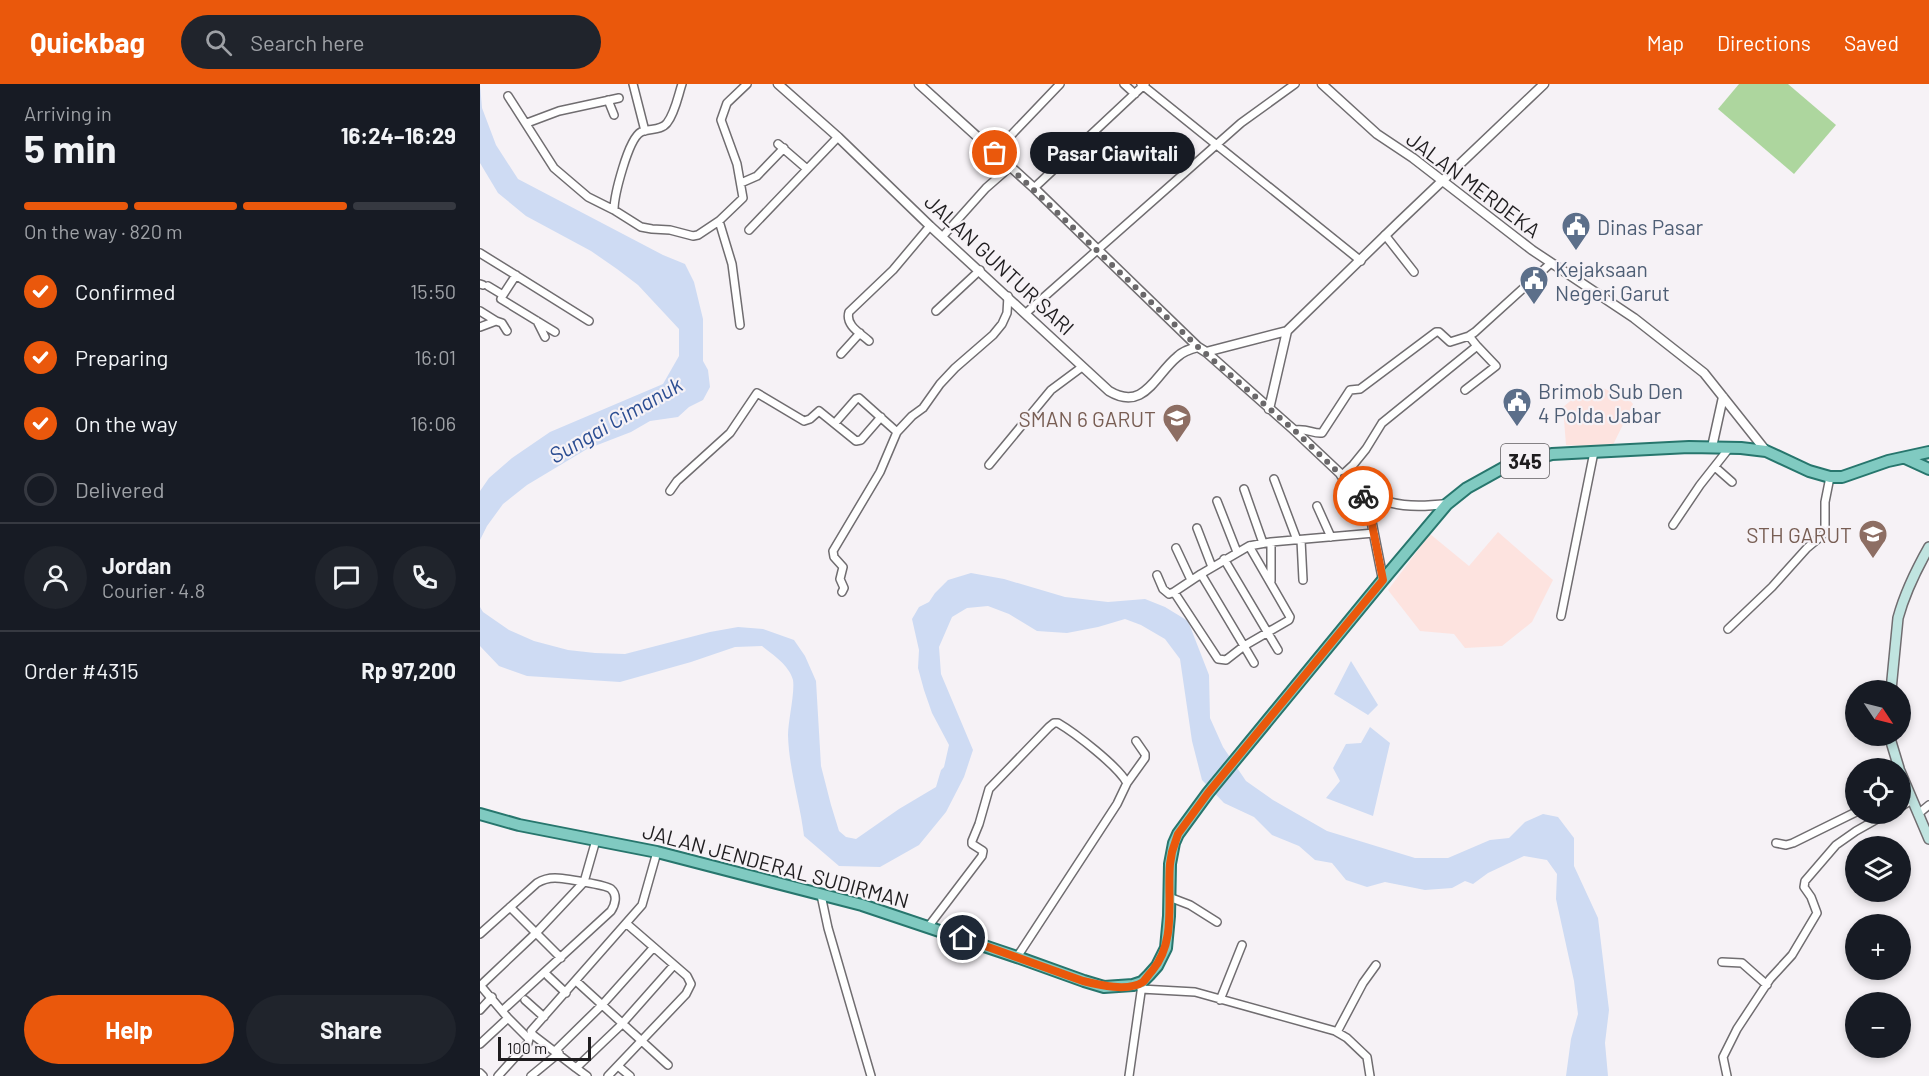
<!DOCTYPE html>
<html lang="en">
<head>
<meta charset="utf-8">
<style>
  :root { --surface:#171b24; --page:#20242c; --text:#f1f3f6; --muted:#9ea1a6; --line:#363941; --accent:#ea580c }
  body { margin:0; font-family:Barlow,sans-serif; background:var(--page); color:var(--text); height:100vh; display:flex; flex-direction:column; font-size:22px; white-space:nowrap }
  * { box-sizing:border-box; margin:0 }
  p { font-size:20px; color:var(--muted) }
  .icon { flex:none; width:33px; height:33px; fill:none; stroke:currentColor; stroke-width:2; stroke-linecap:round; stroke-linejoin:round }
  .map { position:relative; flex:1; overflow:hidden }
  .panel { display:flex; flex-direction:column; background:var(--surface); width:480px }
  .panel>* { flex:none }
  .needle { width:39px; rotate:125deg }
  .controls { position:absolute; left:1365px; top:596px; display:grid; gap:12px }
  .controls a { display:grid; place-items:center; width:66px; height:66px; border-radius:50%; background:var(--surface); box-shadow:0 3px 9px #0003; font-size:30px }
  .scale { position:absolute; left:18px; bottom:15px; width:93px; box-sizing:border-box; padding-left:6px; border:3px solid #1f1d1f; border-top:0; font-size:16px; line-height:21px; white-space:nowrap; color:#1f1d1f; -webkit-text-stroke:4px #f6f2f6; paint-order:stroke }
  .pin { position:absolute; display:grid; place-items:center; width:51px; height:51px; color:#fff; margin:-26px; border:3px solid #fff; border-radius:50%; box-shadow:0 2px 6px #0007 }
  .courier { position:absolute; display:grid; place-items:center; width:60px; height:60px; margin:-30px; border:4px solid #ea580c; border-radius:50%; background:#fff; color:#222; box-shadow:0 2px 8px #0007 }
  .bubble { position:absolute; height:42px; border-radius:21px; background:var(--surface); box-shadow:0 3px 9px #0003; font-size:20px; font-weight:700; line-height:42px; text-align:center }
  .summary em { font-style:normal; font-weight:700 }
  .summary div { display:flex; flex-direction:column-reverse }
  .summary { display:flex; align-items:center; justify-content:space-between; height:102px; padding:0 24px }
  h1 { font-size:39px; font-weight:700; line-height:45px }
  .bar { display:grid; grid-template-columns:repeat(4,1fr); gap:9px 6px; align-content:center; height:72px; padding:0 24px }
  .bar i { height:8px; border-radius:4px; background:var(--line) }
  .bar .active { background:var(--accent) }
  .bar p { grid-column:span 4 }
  .line { display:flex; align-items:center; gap:15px; padding:0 24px; border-top:2px solid var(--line) }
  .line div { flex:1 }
  .round { display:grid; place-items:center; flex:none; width:63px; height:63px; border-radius:32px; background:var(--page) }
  ol { padding:0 24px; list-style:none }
  li { display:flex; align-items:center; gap:18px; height:66px }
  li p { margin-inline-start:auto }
  li .icon { padding:6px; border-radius:50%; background:var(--accent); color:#fff; stroke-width:4 }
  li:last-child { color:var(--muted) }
  li i { width:33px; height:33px; border:3px solid var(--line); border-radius:50% }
  .button { display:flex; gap:12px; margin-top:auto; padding:12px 24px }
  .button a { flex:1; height:69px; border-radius:36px; background:var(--accent); color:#fff; font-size:24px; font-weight:700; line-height:69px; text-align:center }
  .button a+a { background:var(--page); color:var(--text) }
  header { display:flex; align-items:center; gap:36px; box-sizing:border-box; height:84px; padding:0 30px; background:var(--accent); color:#fff }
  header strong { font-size:28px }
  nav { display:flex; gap:33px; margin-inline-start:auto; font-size:21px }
  .search { width:420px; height:54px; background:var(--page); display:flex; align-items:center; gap:15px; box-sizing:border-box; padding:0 21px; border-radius:33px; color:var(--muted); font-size:22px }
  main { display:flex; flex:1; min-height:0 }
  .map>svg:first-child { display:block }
  .industrial { fill:#fde3df }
  .green { fill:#add69e }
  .water { fill:#cedbf3 }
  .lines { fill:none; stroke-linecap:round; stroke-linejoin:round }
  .minor-casing { stroke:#706d70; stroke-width:10 }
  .tertiary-casing { stroke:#706d70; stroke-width:11 }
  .secondary-casing { stroke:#706d70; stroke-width:12 }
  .primary-casing { stroke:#27766d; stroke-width:14 }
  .minor { stroke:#fff; stroke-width:7 }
  .tertiary { stroke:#fff; stroke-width:8 }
  .secondary { stroke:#c0e4e0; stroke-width:9 }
  .primary { stroke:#80cac1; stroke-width:10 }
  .done { stroke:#6a686a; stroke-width:6; stroke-dasharray:0 10.8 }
  .route { stroke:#ea580c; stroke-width:8 }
  .labels { text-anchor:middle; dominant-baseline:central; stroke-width:4.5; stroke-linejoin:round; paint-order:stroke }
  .shield { fill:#f6f2f6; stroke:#605d60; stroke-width:1.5 }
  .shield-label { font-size:20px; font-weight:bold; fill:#1f1d1f }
  .street-label { font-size:21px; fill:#1f1d1f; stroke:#f6f2f6 }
  .service-label { font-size:21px; fill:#4e5e75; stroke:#f6f2f6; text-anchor:start }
  .education-label { font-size:21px; fill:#785e54; stroke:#f6f2f6; text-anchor:end }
  .water-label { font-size:22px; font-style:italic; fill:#2b4d92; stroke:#f6f2f6 }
</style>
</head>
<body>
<header>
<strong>Quickbag</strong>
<div class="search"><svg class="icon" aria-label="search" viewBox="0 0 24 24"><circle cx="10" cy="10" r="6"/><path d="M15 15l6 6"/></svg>Search here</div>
<nav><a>Map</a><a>Directions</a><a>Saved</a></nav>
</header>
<main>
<section class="panel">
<div class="summary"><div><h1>5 min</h1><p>Arriving in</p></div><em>16:24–16:29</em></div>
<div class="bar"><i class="active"></i><i class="active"></i><i class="active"></i><i></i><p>On the way · 820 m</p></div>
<ol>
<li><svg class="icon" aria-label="check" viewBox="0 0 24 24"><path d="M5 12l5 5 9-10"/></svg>Confirmed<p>15:50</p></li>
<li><svg class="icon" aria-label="check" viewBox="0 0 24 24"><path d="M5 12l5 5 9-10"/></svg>Preparing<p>16:01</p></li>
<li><svg class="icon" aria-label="check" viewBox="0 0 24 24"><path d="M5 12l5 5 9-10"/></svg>On the way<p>16:06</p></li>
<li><i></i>Delivered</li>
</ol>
<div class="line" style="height:108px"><a class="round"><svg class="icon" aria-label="person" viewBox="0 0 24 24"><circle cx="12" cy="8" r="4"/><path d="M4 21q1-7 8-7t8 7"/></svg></a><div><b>Jordan</b><p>Courier · 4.8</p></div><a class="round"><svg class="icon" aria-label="chat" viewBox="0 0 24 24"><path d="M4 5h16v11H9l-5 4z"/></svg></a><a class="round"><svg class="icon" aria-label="phone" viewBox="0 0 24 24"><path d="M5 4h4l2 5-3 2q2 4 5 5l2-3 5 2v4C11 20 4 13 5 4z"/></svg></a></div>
<div class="line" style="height:78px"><div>Order #4315</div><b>Rp 97,200</b></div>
<div class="button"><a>Help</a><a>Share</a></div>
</section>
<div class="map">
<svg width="1449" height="992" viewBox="0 0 1449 992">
  <rect width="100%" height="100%" fill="#f6f2f6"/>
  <!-- industrial -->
  <path class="industrial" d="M1111,300L1147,313L1153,320L1132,363L1086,361L1083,323Z
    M1018,448L1073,496L1052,538L1022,562L985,564L974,550L940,547L908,506L950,450L989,482Z"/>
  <!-- green -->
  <path class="green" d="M1259,0H1308L1356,41L1314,90L1238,25Z"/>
  <!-- water -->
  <path class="water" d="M0,0L2,24L16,61L38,95L183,171L205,180L214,198L223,235V277L228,286L230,303L223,316L209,323L198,333L170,337L151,348L107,365L47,401L23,420L7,442L0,456V407L9,394L32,374L70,348L183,300L199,272V245L158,201L137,185L111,167L46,132L18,109L0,79Z
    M491,489L524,495L585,513L628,518L665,515L685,523L708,537L729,591L730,634L743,663L766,697L793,716L847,747L935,774H968L1010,756L1029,754L1045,738L1063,730L1078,733L1094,754V782L1118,834L1129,926L1125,959L1128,992H1086L1091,955L1098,930L1094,897L1076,815L1077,790L1067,776L1044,772L1008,789L993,800L985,797L972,804L945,806L905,798L887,803L866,796L852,779L835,776L819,762L792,751L774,733L744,719L722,696L712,657L700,575L685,555L661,541L645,535L618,543L587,549L557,547L529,530L508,522L487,524L472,533L459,563L461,590L493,666L484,693L466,728L439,761L400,783L359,782L324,752C320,718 309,686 308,651C308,637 315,609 313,596C309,581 293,571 282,562L255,563L211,578L140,598L47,592L19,582L0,562V523L3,528L29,546L54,557L88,566L115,569L145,570L230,548L258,543L283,545L314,556L325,572L336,597L341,682L351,721L359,747L366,753L376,755L419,725L456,703L461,686L464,683L469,661L452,629L444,606L438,584L439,566L432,535L439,523L449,518L455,509L468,496Z
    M871,577L898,621L888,631L854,610Z
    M890,643L910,659L893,732L846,714L860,697L853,684L866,660L881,659Z"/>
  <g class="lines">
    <!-- minor casing -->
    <g class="minor-casing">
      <path id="minor" d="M153,0L165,47
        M644,0L655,10
        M661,0L881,177
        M28,12L74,84L108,113L134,126L161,143L172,145L190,146L213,152L218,151L239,137L263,114L257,80L241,36L247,19L267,0
        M128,16L134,31
        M47,39L79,27L139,14
        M298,60L327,85
        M515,68L580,0
        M261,99L277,92L304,64
        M554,104L665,0
        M134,126C134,112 148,55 161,48C169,44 181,47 187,39C195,29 198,12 202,0
        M239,137L252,180L260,241
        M269,146L358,53
        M905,151L934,188
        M463,152L506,104L530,83
        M0,169L109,237
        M0,200L3,201
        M8,202L23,211L36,191
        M23,211L21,215L75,248
        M0,227L16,237L0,243
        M456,227L500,186
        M546,229L761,39L815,0
        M16,237L22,239L27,247
        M57,237L65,253
        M389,257C380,249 365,241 369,228L413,186L450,142
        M361,270L380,249
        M985,306L1016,282L997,262
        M355,339L376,315L379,314L417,348
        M814,346C829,344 832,350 842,349L870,306L880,305L956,248H959L970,258L989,252L995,248L1071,179
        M509,381L571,306L602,283
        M1235,383L1252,398
        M861,392L873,381L886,365L902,339L997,262L989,252
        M794,395L817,456
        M764,405L783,459
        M190,407L197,397L250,349L277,309L324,337L330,335L339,327L376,357L381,356L401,333
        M737,417L757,468
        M837,422L851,453
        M1193,441L1220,401L1250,363
        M717,444L732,483
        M821,456L823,496
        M769,462L810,533L809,536L764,562L721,490L769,462L791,458L894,449
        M696,464L711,496
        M744,475L798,566
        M721,490L694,508L738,575L746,576L764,562L774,579
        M677,491L683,505L689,510L694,508
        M791,497V458
        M362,508L364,504L360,495L363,483L354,473L353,467L400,388L417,348L432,332L443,324L460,300L475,284L513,251L522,240L527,229L528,212
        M1081,532L1114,368
        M1248,545L1292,503L1327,464L1345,449V418L1350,393
        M647,699L665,674V670L656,657
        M1420,723L1432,716
        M1438,730L1449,721
        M1296,759L1306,761L1313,759L1376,728
        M341,811L348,844L391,992
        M689,813L710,821L737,838
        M30,823L81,874
        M448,843L502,772L503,767L492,760V757L499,740L509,705L569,643L574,639H578C595,649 638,682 647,699L637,720L537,873
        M0,850L57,799C62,796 68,794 75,794C82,794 127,801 131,805C138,811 135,821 131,827L23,926
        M1242,878L1262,879L1287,901
        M68,892L86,909
        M96,897L188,981
        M0,901L28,934L49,955L48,959L18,992
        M1,901L56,849L104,798L116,756
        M661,905L715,908L855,947L867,954L887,973L890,992
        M45,916L64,933
        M740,916L762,861
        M0,926L12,913
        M857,948L883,899L896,881
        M0,960L28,934
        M75,967L122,921L173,864
        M138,982L150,992
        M96,984L53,951L51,947L162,821L177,768
        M0,989L3,992
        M51,992L79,969
        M107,992L96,984L140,942L194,881
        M128,992L206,910L211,900L207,892L147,840
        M649,992L662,901
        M1247,992L1243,973L1257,945L1290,895L1312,871L1337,829L1331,813L1324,803L1325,797L1356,761L1376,747L1408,729"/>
    </g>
    <!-- tertiary casing -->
    <g class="tertiary-casing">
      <path id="tertiary" d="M298,0L358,53L450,142L629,307C664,328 675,291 697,273C703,267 710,265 718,263L726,268L814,346L882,410L891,435L903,496
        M439,0L554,104L718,263
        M842,0L897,50L933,74L1052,166L1154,234L1224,289L1286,367
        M726,268L807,247
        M789,325L807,247L919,138L1064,0
        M1232,363L1243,313
        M882,410C916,422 931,424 967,420"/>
    </g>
    <!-- secondary casing -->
    <g class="secondary-casing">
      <path id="secondary" d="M1411,606L1418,534C1425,508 1436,486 1449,463
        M1409,651L1419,684
        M1420,687L1449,755"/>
    </g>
    <!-- primary casing -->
    <g class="primary-casing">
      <path id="primary" d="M1425,374L1449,385
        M0,730L39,741L177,768L382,821L537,873L604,897L624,903L653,901L662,898L669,891L677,882L686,864L689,832L690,780L694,759L698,750L728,709L903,496L967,420L987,404L1023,384L1072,370L1209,363L1261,364L1286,367L1329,387L1350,393H1362L1408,377L1449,368"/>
    </g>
    <!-- minor -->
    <use href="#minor" class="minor"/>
    <!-- tertiary -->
    <use href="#tertiary" class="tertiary"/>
    <!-- secondary -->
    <use href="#secondary" class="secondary"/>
    <!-- primary -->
    <use href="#primary" class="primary"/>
  </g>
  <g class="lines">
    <!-- done -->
    <path class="done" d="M515,69L718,263L814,346L883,412"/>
    <!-- route -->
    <path class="route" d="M483,854L603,897C619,901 648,908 663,898C666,895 669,890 672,887C697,858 687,815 690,780L692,768L698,750L728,709L903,496L891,435L883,412"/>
  </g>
  <!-- icons -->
  <defs>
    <g id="civic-pin" transform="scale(1.5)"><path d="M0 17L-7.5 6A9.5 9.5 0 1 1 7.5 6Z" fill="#5c6f8a" stroke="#f6f2f6"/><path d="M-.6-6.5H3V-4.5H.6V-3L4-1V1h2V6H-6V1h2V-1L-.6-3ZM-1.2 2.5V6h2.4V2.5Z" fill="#fff"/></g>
    <g id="school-pin" transform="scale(1.5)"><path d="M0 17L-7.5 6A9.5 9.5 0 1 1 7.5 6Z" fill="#8d6e63" stroke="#f6f2f6"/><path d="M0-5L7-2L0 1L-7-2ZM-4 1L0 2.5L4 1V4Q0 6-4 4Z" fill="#fff"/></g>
    <g id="university-pin" transform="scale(1.5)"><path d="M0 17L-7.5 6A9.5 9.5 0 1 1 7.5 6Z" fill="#8d6e63" stroke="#f6f2f6"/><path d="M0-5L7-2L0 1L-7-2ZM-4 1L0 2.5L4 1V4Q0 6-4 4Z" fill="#fff"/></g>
  </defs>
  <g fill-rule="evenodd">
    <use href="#civic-pin" x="1096" y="142"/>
    <use href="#civic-pin" x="1054" y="196"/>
    <use href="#civic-pin" x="1037" y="318"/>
    <use href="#school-pin" x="697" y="334"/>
    <use href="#university-pin" x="1393" y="450"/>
  </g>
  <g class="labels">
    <!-- shield labels -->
    <rect class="shield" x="1021" y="360" width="48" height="34" rx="4.5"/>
    <g class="shield-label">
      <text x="1045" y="377">345</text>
    </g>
    <!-- street labels -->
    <g class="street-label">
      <text transform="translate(994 100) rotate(37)">JALAN MERDEKA</text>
      <text transform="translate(520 180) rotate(43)">JALAN GUNTUR SARI</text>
      <text transform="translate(296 781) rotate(15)">JALAN JENDERAL SUDIRMAN</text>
    </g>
    <!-- service labels -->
    <g class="service-label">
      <text x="1117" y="142">Dinas Pasar</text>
      <text x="1075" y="184">Kejaksaan<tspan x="1075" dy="24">Negeri Garut</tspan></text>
      <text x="1058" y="306">Brimob Sub Den<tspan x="1058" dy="24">4 Polda Jabar</tspan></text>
    </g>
    <!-- education labels -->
    <g class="education-label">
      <text x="676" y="334">SMAN 6 GARUT</text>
      <text x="1372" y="450">STH GARUT</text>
    </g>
    <!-- water labels -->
    <g class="water-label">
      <text transform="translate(135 335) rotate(-30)">Sungai Cimanuk</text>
    </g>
  </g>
</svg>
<div class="controls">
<a><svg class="needle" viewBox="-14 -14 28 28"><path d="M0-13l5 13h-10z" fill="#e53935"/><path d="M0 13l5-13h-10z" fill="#9ea1a6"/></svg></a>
<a><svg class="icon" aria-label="locate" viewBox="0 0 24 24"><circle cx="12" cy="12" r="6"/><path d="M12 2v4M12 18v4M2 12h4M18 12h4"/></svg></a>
<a><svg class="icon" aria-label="layers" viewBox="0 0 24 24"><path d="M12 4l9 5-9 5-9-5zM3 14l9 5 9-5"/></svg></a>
<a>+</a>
<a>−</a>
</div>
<div class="scale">100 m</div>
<div class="pin" style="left:515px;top:69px;background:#ea580c"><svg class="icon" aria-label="bag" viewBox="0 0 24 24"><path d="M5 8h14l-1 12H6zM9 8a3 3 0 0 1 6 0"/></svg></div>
<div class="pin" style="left:483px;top:854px;background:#1f2937"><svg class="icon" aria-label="home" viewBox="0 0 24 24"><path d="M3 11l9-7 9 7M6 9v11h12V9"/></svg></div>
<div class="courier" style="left:883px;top:412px"><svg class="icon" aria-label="bike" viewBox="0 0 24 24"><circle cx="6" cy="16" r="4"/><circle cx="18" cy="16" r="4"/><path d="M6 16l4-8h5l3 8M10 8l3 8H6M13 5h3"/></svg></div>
<div class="bubble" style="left:550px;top:48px;width:165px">Pasar Ciawitali</div>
</div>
</main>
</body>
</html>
